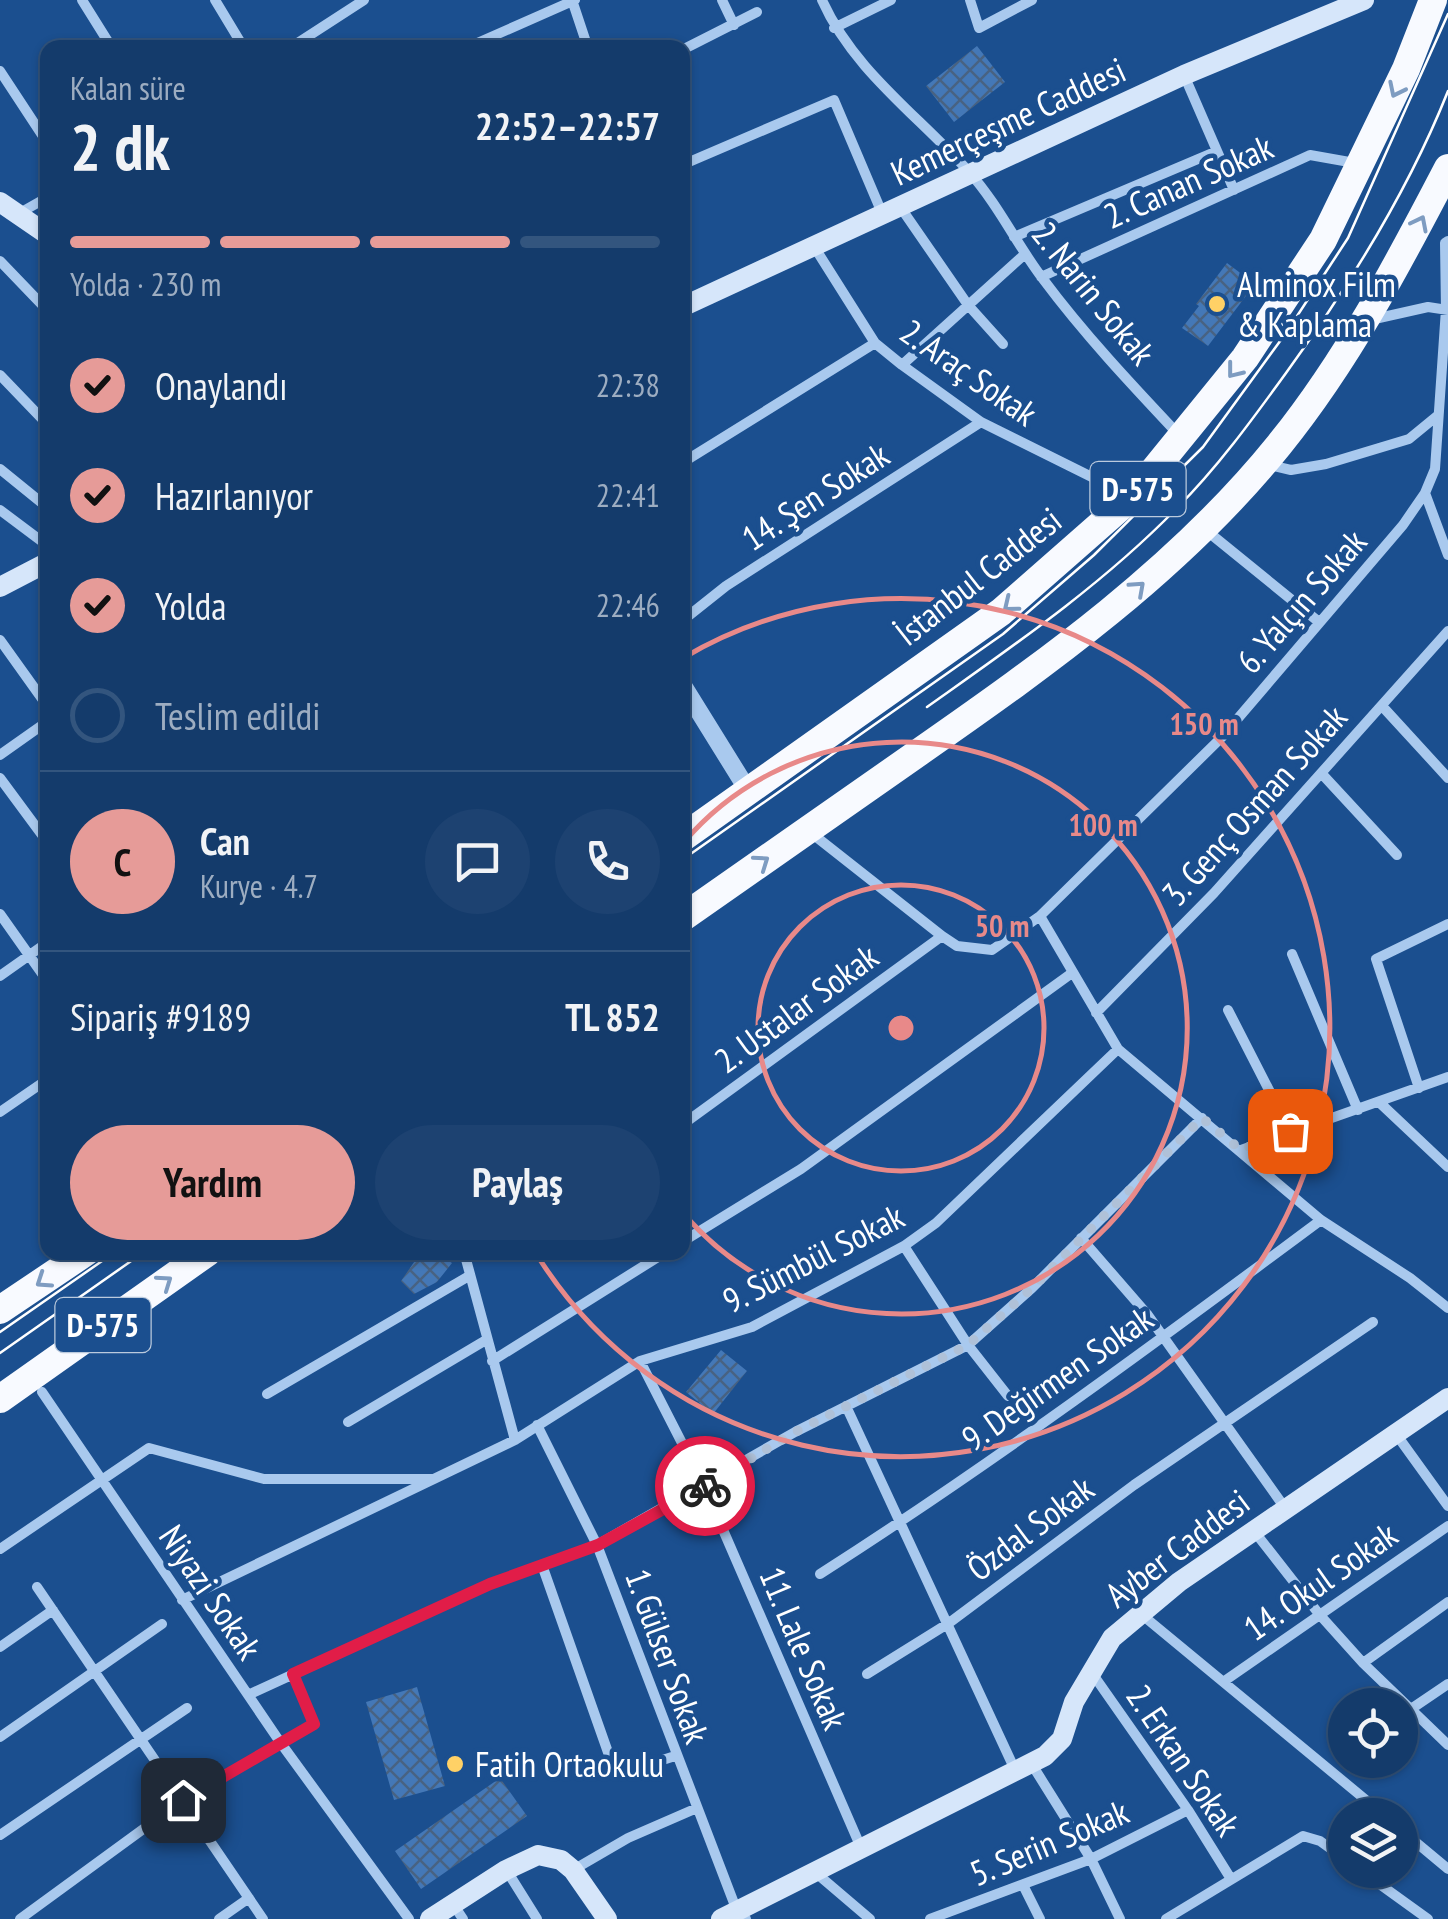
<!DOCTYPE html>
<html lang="tr">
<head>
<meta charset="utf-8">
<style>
  :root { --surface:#143b6b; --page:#1d4271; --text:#f1f3f6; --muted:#9dadc1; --line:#33557e; --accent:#e69b98 }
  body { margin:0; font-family:"PT Sans Narrow",sans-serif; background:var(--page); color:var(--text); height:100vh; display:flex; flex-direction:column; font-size:38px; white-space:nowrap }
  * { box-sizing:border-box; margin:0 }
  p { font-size:32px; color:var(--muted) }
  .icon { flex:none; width:55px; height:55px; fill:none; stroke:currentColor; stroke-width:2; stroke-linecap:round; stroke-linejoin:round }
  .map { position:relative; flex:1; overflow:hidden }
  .side { position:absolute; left:40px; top:40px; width:650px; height:1220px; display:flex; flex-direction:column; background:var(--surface); border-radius:20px; box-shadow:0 2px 8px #0004,0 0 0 2px var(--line) }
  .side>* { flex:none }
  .buttons { position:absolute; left:1328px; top:1688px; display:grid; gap:20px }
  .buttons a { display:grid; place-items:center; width:90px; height:90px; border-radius:50%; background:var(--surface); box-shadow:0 2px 8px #0004,0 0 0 2px var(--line); font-size:50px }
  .pin { position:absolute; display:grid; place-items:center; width:85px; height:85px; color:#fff; margin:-42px; border-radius:20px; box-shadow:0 5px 15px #0006 }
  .courier { position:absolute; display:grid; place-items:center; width:100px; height:100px; margin:-50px; border:8px solid #e11d48; border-radius:50%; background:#fff; color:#222; box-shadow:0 2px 12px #0007 }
  .headline em { font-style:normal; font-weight:700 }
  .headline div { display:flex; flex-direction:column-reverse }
  .headline { display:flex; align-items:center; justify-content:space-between; height:170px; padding:0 30px }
  h1 { font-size:65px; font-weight:700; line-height:75px }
  .bar { display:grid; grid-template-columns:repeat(4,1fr); gap:15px 10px; align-content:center; height:120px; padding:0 30px }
  .bar i { height:12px; border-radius:8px; background:var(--line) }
  .bar .selected { background:var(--accent) }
  .bar p { grid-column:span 4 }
  .line { display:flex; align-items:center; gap:25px; padding:0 30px; border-top:2px solid var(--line) }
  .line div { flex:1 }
  .round { display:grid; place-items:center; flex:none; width:105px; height:105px; border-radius:52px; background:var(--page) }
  ol { padding:0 30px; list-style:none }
  li { display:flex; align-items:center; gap:30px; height:110px }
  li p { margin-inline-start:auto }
  li .icon { padding:10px; border-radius:50%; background:var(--accent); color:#111; stroke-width:4 }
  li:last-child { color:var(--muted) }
  li i { width:55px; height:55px; border:5px solid var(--line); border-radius:50% }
  .action { display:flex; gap:20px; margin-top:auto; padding:20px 30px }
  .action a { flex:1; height:115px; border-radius:60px; background:var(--accent); color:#111; font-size:40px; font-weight:700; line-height:115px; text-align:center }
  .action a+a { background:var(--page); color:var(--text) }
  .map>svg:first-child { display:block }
  .building { fill:url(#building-cross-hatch) }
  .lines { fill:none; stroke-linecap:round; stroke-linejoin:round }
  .minor { stroke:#a9c9ee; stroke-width:10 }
  .tertiary { stroke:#a9c9ee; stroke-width:18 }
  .secondary { stroke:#d6e6fa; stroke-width:20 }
  .trunk { stroke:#f8faff; stroke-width:28 }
  .tram { stroke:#fff; stroke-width:2.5 }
  .oneway { stroke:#7e9cc1 }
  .done { stroke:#afc1d8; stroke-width:10; stroke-dasharray:0 18 }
  .route { stroke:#e11d48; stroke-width:12 }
  .ring { fill:none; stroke:#e88989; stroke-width:5 }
  .poi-dot { fill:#ffd166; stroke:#1b4f8f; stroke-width:4 }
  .labels { text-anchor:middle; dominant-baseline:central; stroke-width:9; stroke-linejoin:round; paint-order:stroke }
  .shield { fill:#1b4f8f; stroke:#bbcadd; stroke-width:2.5 }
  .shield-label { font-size:32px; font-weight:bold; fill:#fff }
  .street-label { font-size:35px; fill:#fff; stroke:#1b4f8f }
  .poi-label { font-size:35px; fill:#fff; stroke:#1b4f8f; text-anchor:start }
  .centre { fill:#e88989; stroke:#1b4f8f; stroke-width:5 }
  .ring-label { font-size:30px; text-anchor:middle; font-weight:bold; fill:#e88989; stroke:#1b4f8f; stroke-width:9; stroke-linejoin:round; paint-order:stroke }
</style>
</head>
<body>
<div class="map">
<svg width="1448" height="1919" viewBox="0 0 1448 1919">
  <defs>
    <pattern id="building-cross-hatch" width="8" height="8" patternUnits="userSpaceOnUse" patternTransform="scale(2.5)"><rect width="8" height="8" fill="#4478b7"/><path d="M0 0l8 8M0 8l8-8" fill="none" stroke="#486282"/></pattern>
  </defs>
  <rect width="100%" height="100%" fill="#1b4f8f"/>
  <!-- building -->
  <path class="building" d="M977,46L1005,82L954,122L926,86Z
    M1227,263L1255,284L1208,346L1182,328L1199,306L1196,304Z
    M421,1252H435L452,1263L437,1282L414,1294L401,1281Z
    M721,1350L747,1371L713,1414L686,1392Z
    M417,1687L445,1786L394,1800L366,1702Z
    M500,1778L527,1816L421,1889L395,1851Z"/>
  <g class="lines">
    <!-- minor -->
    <path class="minor" d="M82,0L112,48
      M215,0L244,48
      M572,0L588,48
      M722,0L734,25
      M822,0C853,70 919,116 969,172C998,204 1017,245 1043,279C1084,334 1131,384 1178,434
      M970,0L979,28L1032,0
      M834,28L891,0
      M290,48L364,0
      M466,48L575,0
      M682,50L757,12
      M0,71L48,144
      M1184,75L1234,190
      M682,165L834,100L882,213
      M901,208L968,305L1003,344
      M18,214L48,197
      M1014,237L1217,151
      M815,248L875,343L902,365L981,422L1128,495
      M0,261L48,311
      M1041,277L1310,155L1355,163
      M1370,320L1428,307L1448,310
      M902,365L1025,254
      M0,375L48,425
      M682,463L875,343
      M1269,465L1291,470L1326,464L1409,439L1437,416
      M0,469L48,508
      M1425,493L1448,555
      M0,510L48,546
      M1207,531L1319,622
      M682,621L726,586L981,422
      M0,640L48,707
      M1382,706L1448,778
      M0,755L48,721
      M1322,774L1397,855
      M0,778L48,843
      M810,832L942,936L957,946L992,950L1040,916L1222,737L1403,525L1425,493L1435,469L1446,309L1445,243L1448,241
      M0,914L48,982
      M1040,916L1118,1049L1321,1220L1410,1278L1448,1308
      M1292,954L1358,1110
      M0,976L48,942
      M1228,1010L1290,1131
      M1096,1013L1214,893L1448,631
      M1419,1088L1376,959L1448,924
      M1380,1103L1448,1167
      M0,1112L48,1079
      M682,1125L942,936
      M1241,1150L1448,1077
      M1081,1238L1147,1314L1285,1508
      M682,1242L801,1169L1072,973
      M904,1246L968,1345L1008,1396
      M464,1252L515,1440
      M492,1361L666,1252
      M640,1361L704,1486L862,1850
      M42,1392L280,1742L409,1919
      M267,1394L469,1276
      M846,1406L1015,1770
      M348,1422L486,1340
      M537,1425L597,1545L737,1911L746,1919
      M1396,1434L1448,1506
      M1254,1531L1319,1614L1363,1663L1448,1745
      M0,1549L149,1448L264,1479H434
      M542,1565L616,1775L675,1756
      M820,1574C992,1464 1157,1342 1321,1220
      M37,1587L263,1919
      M182,1600L515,1440L640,1361L752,1327L904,1246L936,1223L1118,1049
      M1141,1614L1384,1815
      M0,1647L53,1610
      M1363,1663L1448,1602
      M1092,1673L1188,1810L1231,1879
      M867,1674L949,1623L1134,1485L1373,1322
      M1223,1682L1448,1526
      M248,1695L490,1584L597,1545L795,1432L968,1345L1032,1288L1202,1118
      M1411,1709L1448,1684
      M0,1737L162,1624
      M1031,1763L1091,1859L1120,1919
      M1400,1829L1448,1869
      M0,1835L187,1708
      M573,1870L628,1838L697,1808
      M1360,1870L1428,1919
      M507,1871L537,1919
      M816,1873L870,1919
      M1023,1885L1040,1919
      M453,1904L463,1919
      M20,1919L183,1800L314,1724L293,1674
      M219,1919L249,1898
      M930,1919L1091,1859L1188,1810
      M1166,1919L1303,1836L1320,1841L1345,1859"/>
    <!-- tertiary -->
    <path class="tertiary" d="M682,684L749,792"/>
    <!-- secondary -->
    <path class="secondary" d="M0,202L48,235
      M682,307L1184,75L1364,0
      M0,587L48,562
      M430,1919L506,1870L538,1855L561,1860L573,1870L607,1919
      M721,1919L1045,1756L1062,1739L1074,1702L1112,1638L1179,1582L1448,1398"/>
    <!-- trunk -->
    <path class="trunk" d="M682,838L1001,612L1132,497L1245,358L1323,240L1406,69L1433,0
      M682,918C761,863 839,808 918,753C1047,663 1179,569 1279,445C1347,361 1398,264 1448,168
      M0,1310L86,1252
      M0,1399L208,1252"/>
    <!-- tram -->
    <path class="tram" d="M927,707C1013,646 1102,585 1176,509C1217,468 1252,420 1286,373C1349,286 1408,192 1448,91
      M682,860L1003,634L1094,555L1203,447L1286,333L1348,238L1448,14
      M0,1332L115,1252
      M0,1353L144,1252"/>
  </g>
  <!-- one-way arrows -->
  <defs><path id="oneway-chevron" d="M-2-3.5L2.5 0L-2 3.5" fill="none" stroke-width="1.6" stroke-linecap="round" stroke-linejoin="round" transform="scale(2.5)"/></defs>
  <g class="oneway">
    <use href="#oneway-chevron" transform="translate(1396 90) rotate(116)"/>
    <use href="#oneway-chevron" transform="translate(1420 223) rotate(-63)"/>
    <use href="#oneway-chevron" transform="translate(1234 371) rotate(128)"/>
    <use href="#oneway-chevron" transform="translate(1138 588) rotate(-42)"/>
    <use href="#oneway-chevron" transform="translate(1010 605) rotate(141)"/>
    <use href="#oneway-chevron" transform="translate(762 862) rotate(-35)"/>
    <use href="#oneway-chevron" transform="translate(43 1281) rotate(146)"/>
    <use href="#oneway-chevron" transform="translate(165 1282) rotate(-35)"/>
  </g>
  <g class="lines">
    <!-- done -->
    <path class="done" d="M705,1486L795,1432L968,1345L1032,1288L1202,1118L1241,1150L1290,1131"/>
    <!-- route -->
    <path class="route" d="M183,1800L314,1724L293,1674L490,1584L598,1545L705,1486"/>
  </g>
  <!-- distance rings -->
  <g class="ring">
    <circle cx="901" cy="1028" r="143"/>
    <path d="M684 842A286 286 0 1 1 684 1214"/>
    <path d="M683 658A429 429 0 1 1 537 1255"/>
  </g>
  <!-- markers -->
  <g class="poi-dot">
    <circle cx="1217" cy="304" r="10"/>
    <circle cx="455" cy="1764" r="10"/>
  </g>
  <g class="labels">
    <!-- shield labels -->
    <g class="shield">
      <rect x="1090.5" y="462" width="95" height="54" rx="8"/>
      <rect x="55.5" y="1298" width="95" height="54" rx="8"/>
    </g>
    <g class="shield-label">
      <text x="1138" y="489">D-575</text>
      <text x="103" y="1325">D-575</text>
    </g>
    <!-- street labels -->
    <g class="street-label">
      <text transform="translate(1008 121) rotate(-25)">Kemerçeşme Caddesi</text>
      <text transform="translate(1188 181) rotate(-24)">2. Canan Sokak</text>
      <text transform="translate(1094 293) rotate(51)">2. Narin Sokak</text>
      <text transform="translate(969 372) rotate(35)">2. Araç Sokak</text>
      <text transform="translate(815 496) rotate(-33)">14. Şen Sokak</text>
      <text transform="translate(978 576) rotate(-38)">İstanbul Caddesi</text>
      <text transform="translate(1301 601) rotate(-49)">6. Yalçın Sokak</text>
      <text transform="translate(1254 805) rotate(-48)">3. Genç Osman Sokak</text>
      <text transform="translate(796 1008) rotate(-36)">2. Ustalar Sokak</text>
      <text transform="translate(813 1258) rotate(-27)">9. Sümbül Sokak</text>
      <text transform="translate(1057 1378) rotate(-35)">9. Değirmen Sokak</text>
      <text transform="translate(1030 1528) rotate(-37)">Özdal Sokak</text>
      <text transform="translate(1177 1548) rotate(-37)">Ayber Caddesi</text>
      <text transform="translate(1320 1581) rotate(-35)">14. Okul Sokak</text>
      <text transform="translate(211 1592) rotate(56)">Niyazi Sokak</text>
      <text transform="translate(804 1648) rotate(67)">11. Lale Sokak</text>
      <text transform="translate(668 1656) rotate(70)">1. Gülser Sokak</text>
      <text transform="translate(1184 1760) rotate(56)">2. Erkan Sokak</text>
      <text transform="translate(1049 1842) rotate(-23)">5. Serin Sokak</text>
    </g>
    <!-- poi labels -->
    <g class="poi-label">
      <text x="1237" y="284">Alminox Film<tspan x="1237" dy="40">&amp; Kaplama</tspan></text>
      <text x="475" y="1764">Fatih Ortaokulu</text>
    </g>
  </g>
  <circle cx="901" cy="1028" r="15" class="centre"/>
  <g class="ring-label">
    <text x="1204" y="735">150 m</text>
    <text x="1103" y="836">100 m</text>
    <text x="1002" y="937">50 m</text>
  </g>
</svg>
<div class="buttons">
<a><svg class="icon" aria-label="locate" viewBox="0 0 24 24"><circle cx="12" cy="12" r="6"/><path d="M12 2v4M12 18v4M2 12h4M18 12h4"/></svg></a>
<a><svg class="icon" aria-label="layers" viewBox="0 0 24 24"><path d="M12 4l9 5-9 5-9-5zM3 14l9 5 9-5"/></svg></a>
</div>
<div class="pin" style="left:1290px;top:1131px;background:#ea580c"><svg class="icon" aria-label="bag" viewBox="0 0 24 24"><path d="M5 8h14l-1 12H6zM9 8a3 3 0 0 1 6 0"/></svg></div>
<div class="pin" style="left:183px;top:1800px;background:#1f2937"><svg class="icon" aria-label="home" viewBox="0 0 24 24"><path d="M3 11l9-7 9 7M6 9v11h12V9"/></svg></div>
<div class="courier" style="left:705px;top:1486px"><svg class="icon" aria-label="bike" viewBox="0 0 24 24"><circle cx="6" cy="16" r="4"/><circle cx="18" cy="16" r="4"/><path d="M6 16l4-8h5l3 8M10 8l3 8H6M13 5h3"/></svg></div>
<section class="side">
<div class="headline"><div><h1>2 dk</h1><p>Kalan süre</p></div><em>22:52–22:57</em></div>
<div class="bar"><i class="selected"></i><i class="selected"></i><i class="selected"></i><i></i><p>Yolda · 230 m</p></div>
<ol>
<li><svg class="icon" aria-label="check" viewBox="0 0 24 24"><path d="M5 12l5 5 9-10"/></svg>Onaylandı<p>22:38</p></li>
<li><svg class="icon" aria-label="check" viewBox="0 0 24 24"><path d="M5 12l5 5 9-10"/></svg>Hazırlanıyor<p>22:41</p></li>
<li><svg class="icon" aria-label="check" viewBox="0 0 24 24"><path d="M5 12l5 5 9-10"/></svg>Yolda<p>22:46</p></li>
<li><i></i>Teslim edildi</li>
</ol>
<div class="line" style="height:180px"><b class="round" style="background:var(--accent);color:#111">C</b><div><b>Can</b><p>Kurye · 4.7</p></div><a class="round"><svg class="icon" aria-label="chat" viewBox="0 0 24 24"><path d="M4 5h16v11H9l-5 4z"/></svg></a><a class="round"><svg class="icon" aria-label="phone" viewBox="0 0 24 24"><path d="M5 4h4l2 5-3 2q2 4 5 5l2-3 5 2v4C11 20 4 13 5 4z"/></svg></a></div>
<div class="line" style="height:130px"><div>Sipariş #9189</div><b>TL 852</b></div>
<div class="action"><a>Yardım</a><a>Paylaş</a></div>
</section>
</div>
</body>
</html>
